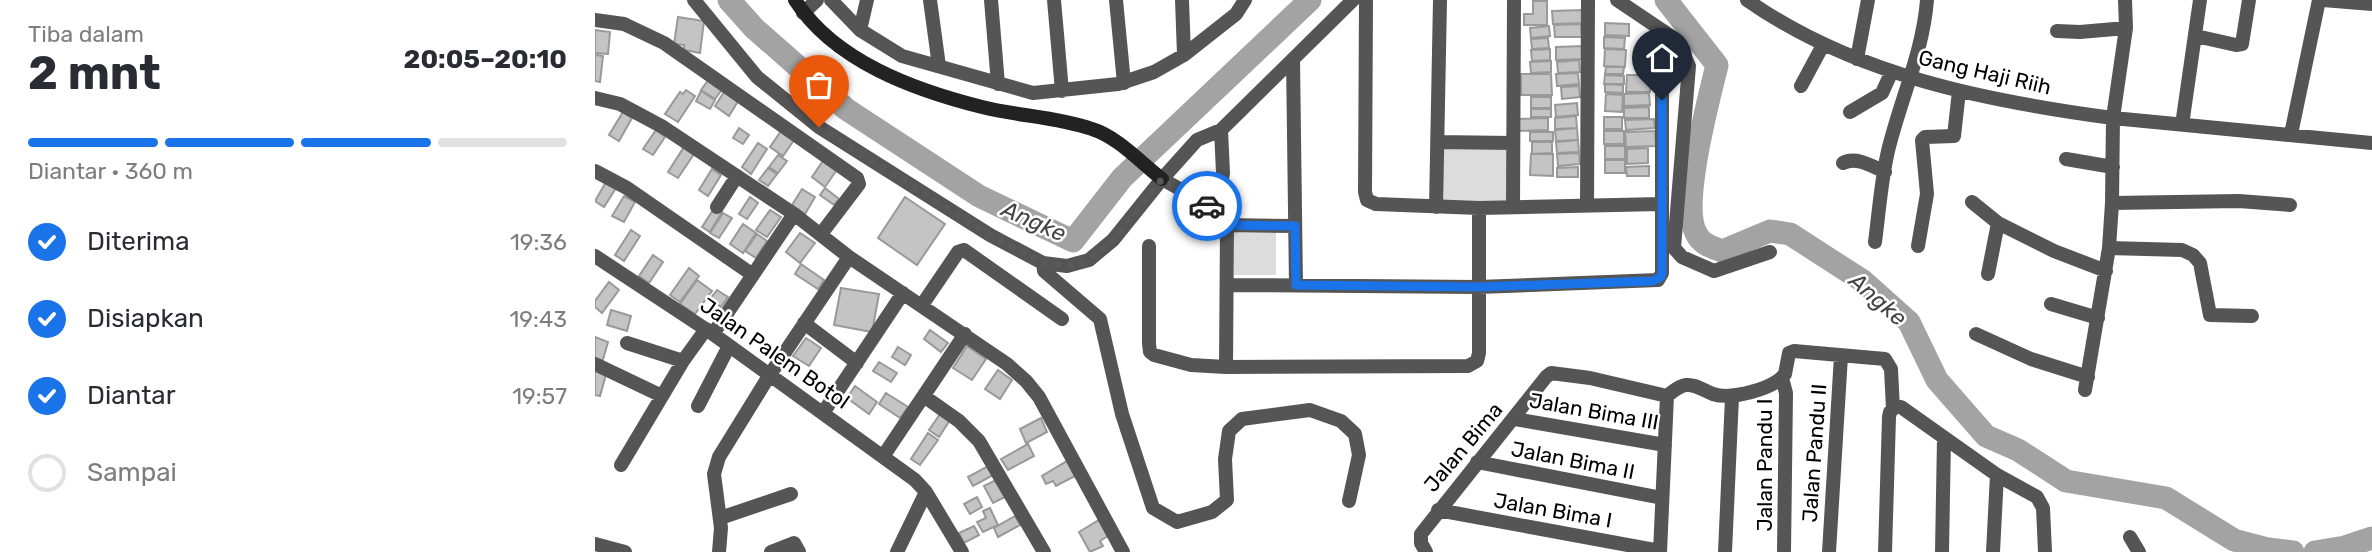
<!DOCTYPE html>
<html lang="id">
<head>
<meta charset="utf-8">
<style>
  :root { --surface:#fff; --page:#f7f7f7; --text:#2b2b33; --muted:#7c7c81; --line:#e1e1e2; --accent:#1a73e8 }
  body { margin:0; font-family:Rubik,sans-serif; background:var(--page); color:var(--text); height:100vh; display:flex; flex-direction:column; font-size:26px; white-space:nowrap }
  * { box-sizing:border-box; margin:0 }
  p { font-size:23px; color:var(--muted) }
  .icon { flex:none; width:38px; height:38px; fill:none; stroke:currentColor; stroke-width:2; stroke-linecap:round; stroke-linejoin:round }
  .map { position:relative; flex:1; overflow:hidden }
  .panel { display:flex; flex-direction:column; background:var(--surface); width:595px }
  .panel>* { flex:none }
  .pin { position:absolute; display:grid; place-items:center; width:60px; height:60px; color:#fff; margin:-72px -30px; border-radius:50% 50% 50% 0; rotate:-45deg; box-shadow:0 0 7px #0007 }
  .pin .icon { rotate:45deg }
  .courier { position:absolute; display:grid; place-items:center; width:70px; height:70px; margin:-35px; border:5px solid #1a73e8; border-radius:50%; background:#fff; color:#222; box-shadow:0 2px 9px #0007 }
  .summary em { font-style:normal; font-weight:700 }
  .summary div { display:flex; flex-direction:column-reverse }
  .summary { display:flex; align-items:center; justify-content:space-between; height:119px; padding:0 28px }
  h1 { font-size:46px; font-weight:700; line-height:52px }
  .bar { display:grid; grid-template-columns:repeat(4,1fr); gap:10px 7px; align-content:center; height:84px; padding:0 28px }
  .bar i { height:9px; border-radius:5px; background:var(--line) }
  .bar .on { background:var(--accent) }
  .bar p { grid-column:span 4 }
  ol { padding:0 28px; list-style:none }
  li { display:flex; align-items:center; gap:21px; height:77px }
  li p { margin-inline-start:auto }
  li .icon { padding:7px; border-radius:50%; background:var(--accent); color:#fff; stroke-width:4 }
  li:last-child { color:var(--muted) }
  li i { width:38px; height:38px; border:4px solid var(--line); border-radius:50% }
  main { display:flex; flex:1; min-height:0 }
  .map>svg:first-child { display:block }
  .green { fill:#dcdcdc }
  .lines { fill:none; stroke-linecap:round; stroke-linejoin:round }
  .river { stroke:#a3a3a3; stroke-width:23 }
  .building { fill:#c4c4c4; stroke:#999; stroke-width:2 }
  .street { stroke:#555; stroke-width:14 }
  .secondary { stroke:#222; stroke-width:14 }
  .done { stroke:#595959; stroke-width:7; stroke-dasharray:0 12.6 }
  .route { stroke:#1a73e8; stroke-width:9 }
  .labels { text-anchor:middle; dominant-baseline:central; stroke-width:5; stroke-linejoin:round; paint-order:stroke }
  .street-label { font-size:21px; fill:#000; stroke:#fff }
  .water-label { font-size:23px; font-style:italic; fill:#444; stroke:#fff }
</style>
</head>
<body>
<main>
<section class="panel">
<div class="summary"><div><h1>2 mnt</h1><p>Tiba dalam</p></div><em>20:05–20:10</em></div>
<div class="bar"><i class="on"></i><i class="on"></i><i class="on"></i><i></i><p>Diantar · 360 m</p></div>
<ol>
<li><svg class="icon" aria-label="check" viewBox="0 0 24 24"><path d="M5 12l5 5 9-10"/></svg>Diterima<p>19:36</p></li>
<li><svg class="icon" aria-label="check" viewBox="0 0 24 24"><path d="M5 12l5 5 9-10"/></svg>Disiapkan<p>19:43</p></li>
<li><svg class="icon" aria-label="check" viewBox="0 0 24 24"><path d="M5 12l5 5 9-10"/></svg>Diantar<p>19:57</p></li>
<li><i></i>Sampai</li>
</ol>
</section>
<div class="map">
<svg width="1777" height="552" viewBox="0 0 1777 552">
  <rect width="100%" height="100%" fill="#fff"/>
  <!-- green -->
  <path class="green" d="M847,146L913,147V201L844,203Z
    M639,230H681V275H639Z"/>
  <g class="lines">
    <!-- river -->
    <path class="river" d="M134,0L159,28L251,109L384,196L478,241L527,178L715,0
      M1071,0L1122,65C1114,99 1085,204 1101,233C1106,244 1116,247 1127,251L1175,231L1195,234L1268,281L1314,322L1342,380L1391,436L1423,450L1471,481L1571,498L1639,540L1673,549L1698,552
      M1720,552L1750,547L1777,538"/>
  </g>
  <!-- building -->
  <path class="building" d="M938,1H952V25H929V14H938Z
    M987,10L988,23L958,24L957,11Z
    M83,17L109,21L105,53L89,50V45L79,44Z
    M1010,23L1034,24V36L1010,35Z
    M986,24L987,37H960L959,25Z
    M954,26L955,36L936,38L935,28Z
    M0,30L15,32L13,54L0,53Z
    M1009,37L1030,38L1029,49L1009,48Z
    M953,38L954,48L937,49L936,39Z
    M988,46L989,59L961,60V47Z
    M955,49V60L937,61L936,50Z
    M1010,49L1031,50L1030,67L1009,66Z
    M0,55L8,56L5,82L0,81Z
    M984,60L985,72L963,73L962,62Z
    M956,61V72L936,73L935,62Z
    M1011,67H1029L1028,74H1010Z
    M983,73L984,84L962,86L961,74Z
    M926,74H956L957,95H926Z
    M1010,75L1029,76V84H1009Z
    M1032,75H1056L1055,92H1031Z
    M114,79L128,88L120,99L106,90Z
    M1010,84L1028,85V93L1010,92Z
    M984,86L985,97L967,99L966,87Z
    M131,89L145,98L134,116L120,106Z
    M91,90L100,96L83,122L70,114L85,92L88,94Z
    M106,91L120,100L115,109L101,101Z
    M1054,93L1055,105L1029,106V94Z
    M1011,94L1028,95L1027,112L1010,111Z
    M936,97H956V108H936Z
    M982,103L983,115L961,117L960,105Z
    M1054,107V118H1029V108Z
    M936,109H956V117H936Z
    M28,112L37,118L24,141L14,135Z
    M981,116L982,128L960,129V118Z
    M1009,117H1027V129H1009Z
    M953,118V130L924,131V119Z
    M1059,119L1060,128L1031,130L1030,120Z
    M144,128L154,135L148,144L138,138Z
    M982,128L983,140L961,141L960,130Z
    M61,130L70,137L58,155L48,149Z
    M186,131L199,140L188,156L175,147Z
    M1009,131H1029V144H1009Z
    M1060,131L1061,146L1031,147L1030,132Z
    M935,132H958V141H935Z
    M983,140L984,152L962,153L961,142Z
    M937,142H957V153L937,154Z
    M163,143L172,149L156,174L147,167Z
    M1010,146H1030V159H1010Z
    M89,147L99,154L83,178L73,172Z
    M1053,148V163L1032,164V149Z
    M984,153L985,164L963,166L962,154Z
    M936,154H958V176L935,175Z
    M183,155L192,161L183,173L174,167Z
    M229,159L243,168L230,187L217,177Z
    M1010,160H1030V173H1010Z
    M1054,166V176H1032L1031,167Z
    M983,167V177H962V168Z
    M173,168L182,174L173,186L164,180Z
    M117,169L126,175L113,196L104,190Z
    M11,182L21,188L9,207L0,201Z
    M230,188L244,199L239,205L225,195Z
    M207,189L220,197L210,214L197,205Z
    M29,196L40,202L29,222L17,216Z
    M155,197L163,203L152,219L144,214Z
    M310,197L350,224L322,265L283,238Z
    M120,207L127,212L115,232L107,227Z
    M175,210L186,217L172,237L161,230Z
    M128,213L137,218L124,238L115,233Z
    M148,224L161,233L148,253L135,244Z
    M36,230L45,236L29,261L20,255Z
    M205,233L220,243L205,263L191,252Z
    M162,234L172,241L161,258L150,251Z
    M58,255L68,262L54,283L44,276Z
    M206,264L229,280L223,289L200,274Z
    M94,268L104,276L85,302L75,295Z
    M102,280L117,291L100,314L85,304Z
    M14,282L24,290L7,313L0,307V301Z
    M246,288L284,294L277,332L239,325Z
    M122,290L133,297L126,307L115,299Z
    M16,310L36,316L32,331L12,325Z
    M335,330L353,343L346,352L329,339Z
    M0,337L13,342L7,363L0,361Z
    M211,338L226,348L214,366L198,356Z
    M372,346L391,359L377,380L358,368Z
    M303,347L316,355L310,365L297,357Z
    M284,362L302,373L296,382L278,371Z
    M0,368L12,371L5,396L0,395Z
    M403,370L417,380L405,399L390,389Z
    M260,386L282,402L274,414L252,398Z
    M291,393L313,407L305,418L284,404Z
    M345,414L355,420L344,437L334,430Z
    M446,418L452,432L431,443L425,429Z
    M333,433L343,440L325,465L316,459Z
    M433,444L439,456L413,470L406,459Z
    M472,461L480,476L461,486L458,481L451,484L447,476Z
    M395,465L400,474L378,486L373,477Z
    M401,480L410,497L398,503L389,486Z
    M382,497L387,507L375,514L369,504Z
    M395,508L403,525L388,532L382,522L391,518L388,511Z
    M420,516L425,525L403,537L399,528Z
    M504,520L513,536L505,541L508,546L495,552L484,532Z
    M379,526L384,535L369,543L364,533Z"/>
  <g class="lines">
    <!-- street -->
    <path class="street" d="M99,0L162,77L224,127L395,235L448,263L472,266L494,260L518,240L567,179L602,140L626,130
      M236,0L265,30L307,56L438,93L523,84L559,72L589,55L641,14L650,0
      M335,0L344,66
      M396,0L403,84
      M459,0L467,91
      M521,0L529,83
      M587,0L589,55
      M771,0L770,192L772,200L781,204L884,208L1066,204
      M1022,0L1083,41L1094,66L1079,248L1087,257L1119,271L1175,252
      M1152,0C1259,75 1390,101 1518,118L1531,28L1530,0
      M1728,0L1777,4
      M208,13L222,0
      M0,20L29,24L69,43L262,178L264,184L226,234
      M265,30L272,0
      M1462,31L1485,32L1531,28
      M1601,36L1641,45L1647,44L1654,0
      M698,59L701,285
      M1262,59L1273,0
      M1206,86L1228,45
      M0,98L25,104L68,127L199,214L254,257L412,364L431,381L444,397L528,552
      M1255,112L1287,93L1297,71
      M1587,125L1605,0
      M1696,134L1724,0
      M843,142L917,143
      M1471,159L1518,167
      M1248,163C1261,156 1277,166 1290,172
      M0,171L32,188L158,275
      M567,179L606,201L632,225L700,226
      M1377,202L1403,223L1459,251L1511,271
      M1517,203L1644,201L1695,205
      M992,206L993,0
      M122,207L142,176
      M841,207L845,0
      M918,207L919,0
      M621,213L628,173L626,130L758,0
      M1280,242C1284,212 1286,181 1293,151C1305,101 1328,52 1332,0
      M554,246V344L555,352L559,355L596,365L631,367L873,366L882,361L884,353V208
      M1323,246L1332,194L1327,140L1330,137L1359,136L1364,91
      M1514,248L1587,250L1598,255L1605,263L1615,315L1657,316
      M0,256L118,334L320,480L331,492L367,552
      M448,263L449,271L505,319L527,414L558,508L582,522L617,512L632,500L630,459L634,431L647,419L715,410L746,421L760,434L764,455L754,501
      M1393,274L1403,223
      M632,285L883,287L1063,280L1067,273V31
      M1456,304L1503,318
      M327,305L363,252L369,250L467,319
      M209,323L262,363
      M118,334L199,214
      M1381,334L1436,359L1493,377
      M32,343L88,361L111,329
      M0,364L67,396
      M631,367L632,225
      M1187,378L1191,393L1189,552
      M1490,390L1514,248L1517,203L1518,118L1777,143
      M1072,396C1079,391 1083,386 1091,385C1101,384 1109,391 1118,394C1136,400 1179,389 1190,374L1194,353L1199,351L1290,359L1296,369L1298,409
      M330,397L364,421L384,441L449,552
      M103,406L134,346
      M228,413L308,293
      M920,419L1070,445
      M289,455L370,334
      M882,462L1067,498
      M26,465L88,361
      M843,510L1065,551
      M125,518L196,494
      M1535,537L1544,552
      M0,544L30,552
      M124,552L126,528L119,474L124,457L174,376L254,257
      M176,552L199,543L204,552
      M302,552L331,492
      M831,552L826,543V534L951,377L956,373L995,378L1072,396
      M1065,552L1072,396
      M1130,552L1137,397
      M1234,552L1246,356
      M1290,552L1294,417L1295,412L1301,406L1306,407L1402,475L1442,497L1448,508L1450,552
      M1347,552L1349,438
      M1398,552L1402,475"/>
    <!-- secondary -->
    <path class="secondary" d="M200,0C239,61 319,90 387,107C423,116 462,117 497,129C523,137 546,163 567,179"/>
  </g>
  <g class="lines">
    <!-- done -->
    <path class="done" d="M224,127L395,235L448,263L472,266L494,260L518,240L567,179L612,206"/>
    <!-- route -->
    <path class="route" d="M612,206L632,225L700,226L701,285L883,287L1058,281L1066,277L1067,273V100"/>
  </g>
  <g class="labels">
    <!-- street labels -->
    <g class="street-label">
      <text transform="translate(1390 72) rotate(13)">Gang Haji Riih</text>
      <text transform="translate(180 353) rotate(35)">Jalan Palem Botol</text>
      <text transform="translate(999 411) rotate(10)">Jalan Bima III</text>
      <text transform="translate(868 447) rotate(-50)">Jalan Bima</text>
      <text transform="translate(1219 453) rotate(-86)">Jalan Pandu II</text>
      <text transform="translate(978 460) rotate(11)">Jalan Bima II</text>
      <text transform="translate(1169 465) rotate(-90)">Jalan Pandu I</text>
      <text transform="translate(958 510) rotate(10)">Jalan Bima I</text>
    </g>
    <!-- water labels -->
    <g class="water-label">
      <text transform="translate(439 221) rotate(24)">Angke</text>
      <text transform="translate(1283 299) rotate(41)">Angke</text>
    </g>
  </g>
</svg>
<div class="pin" style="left:224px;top:127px;background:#ea580c"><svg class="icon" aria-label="bag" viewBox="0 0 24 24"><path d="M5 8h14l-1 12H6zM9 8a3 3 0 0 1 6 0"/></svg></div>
<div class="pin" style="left:1067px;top:100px;background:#1f2937"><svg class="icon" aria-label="home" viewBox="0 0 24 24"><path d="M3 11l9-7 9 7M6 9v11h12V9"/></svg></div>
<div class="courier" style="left:612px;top:206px"><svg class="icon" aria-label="car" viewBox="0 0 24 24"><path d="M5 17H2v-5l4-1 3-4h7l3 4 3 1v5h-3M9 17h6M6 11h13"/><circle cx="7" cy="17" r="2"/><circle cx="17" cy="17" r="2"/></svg></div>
</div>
</main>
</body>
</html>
